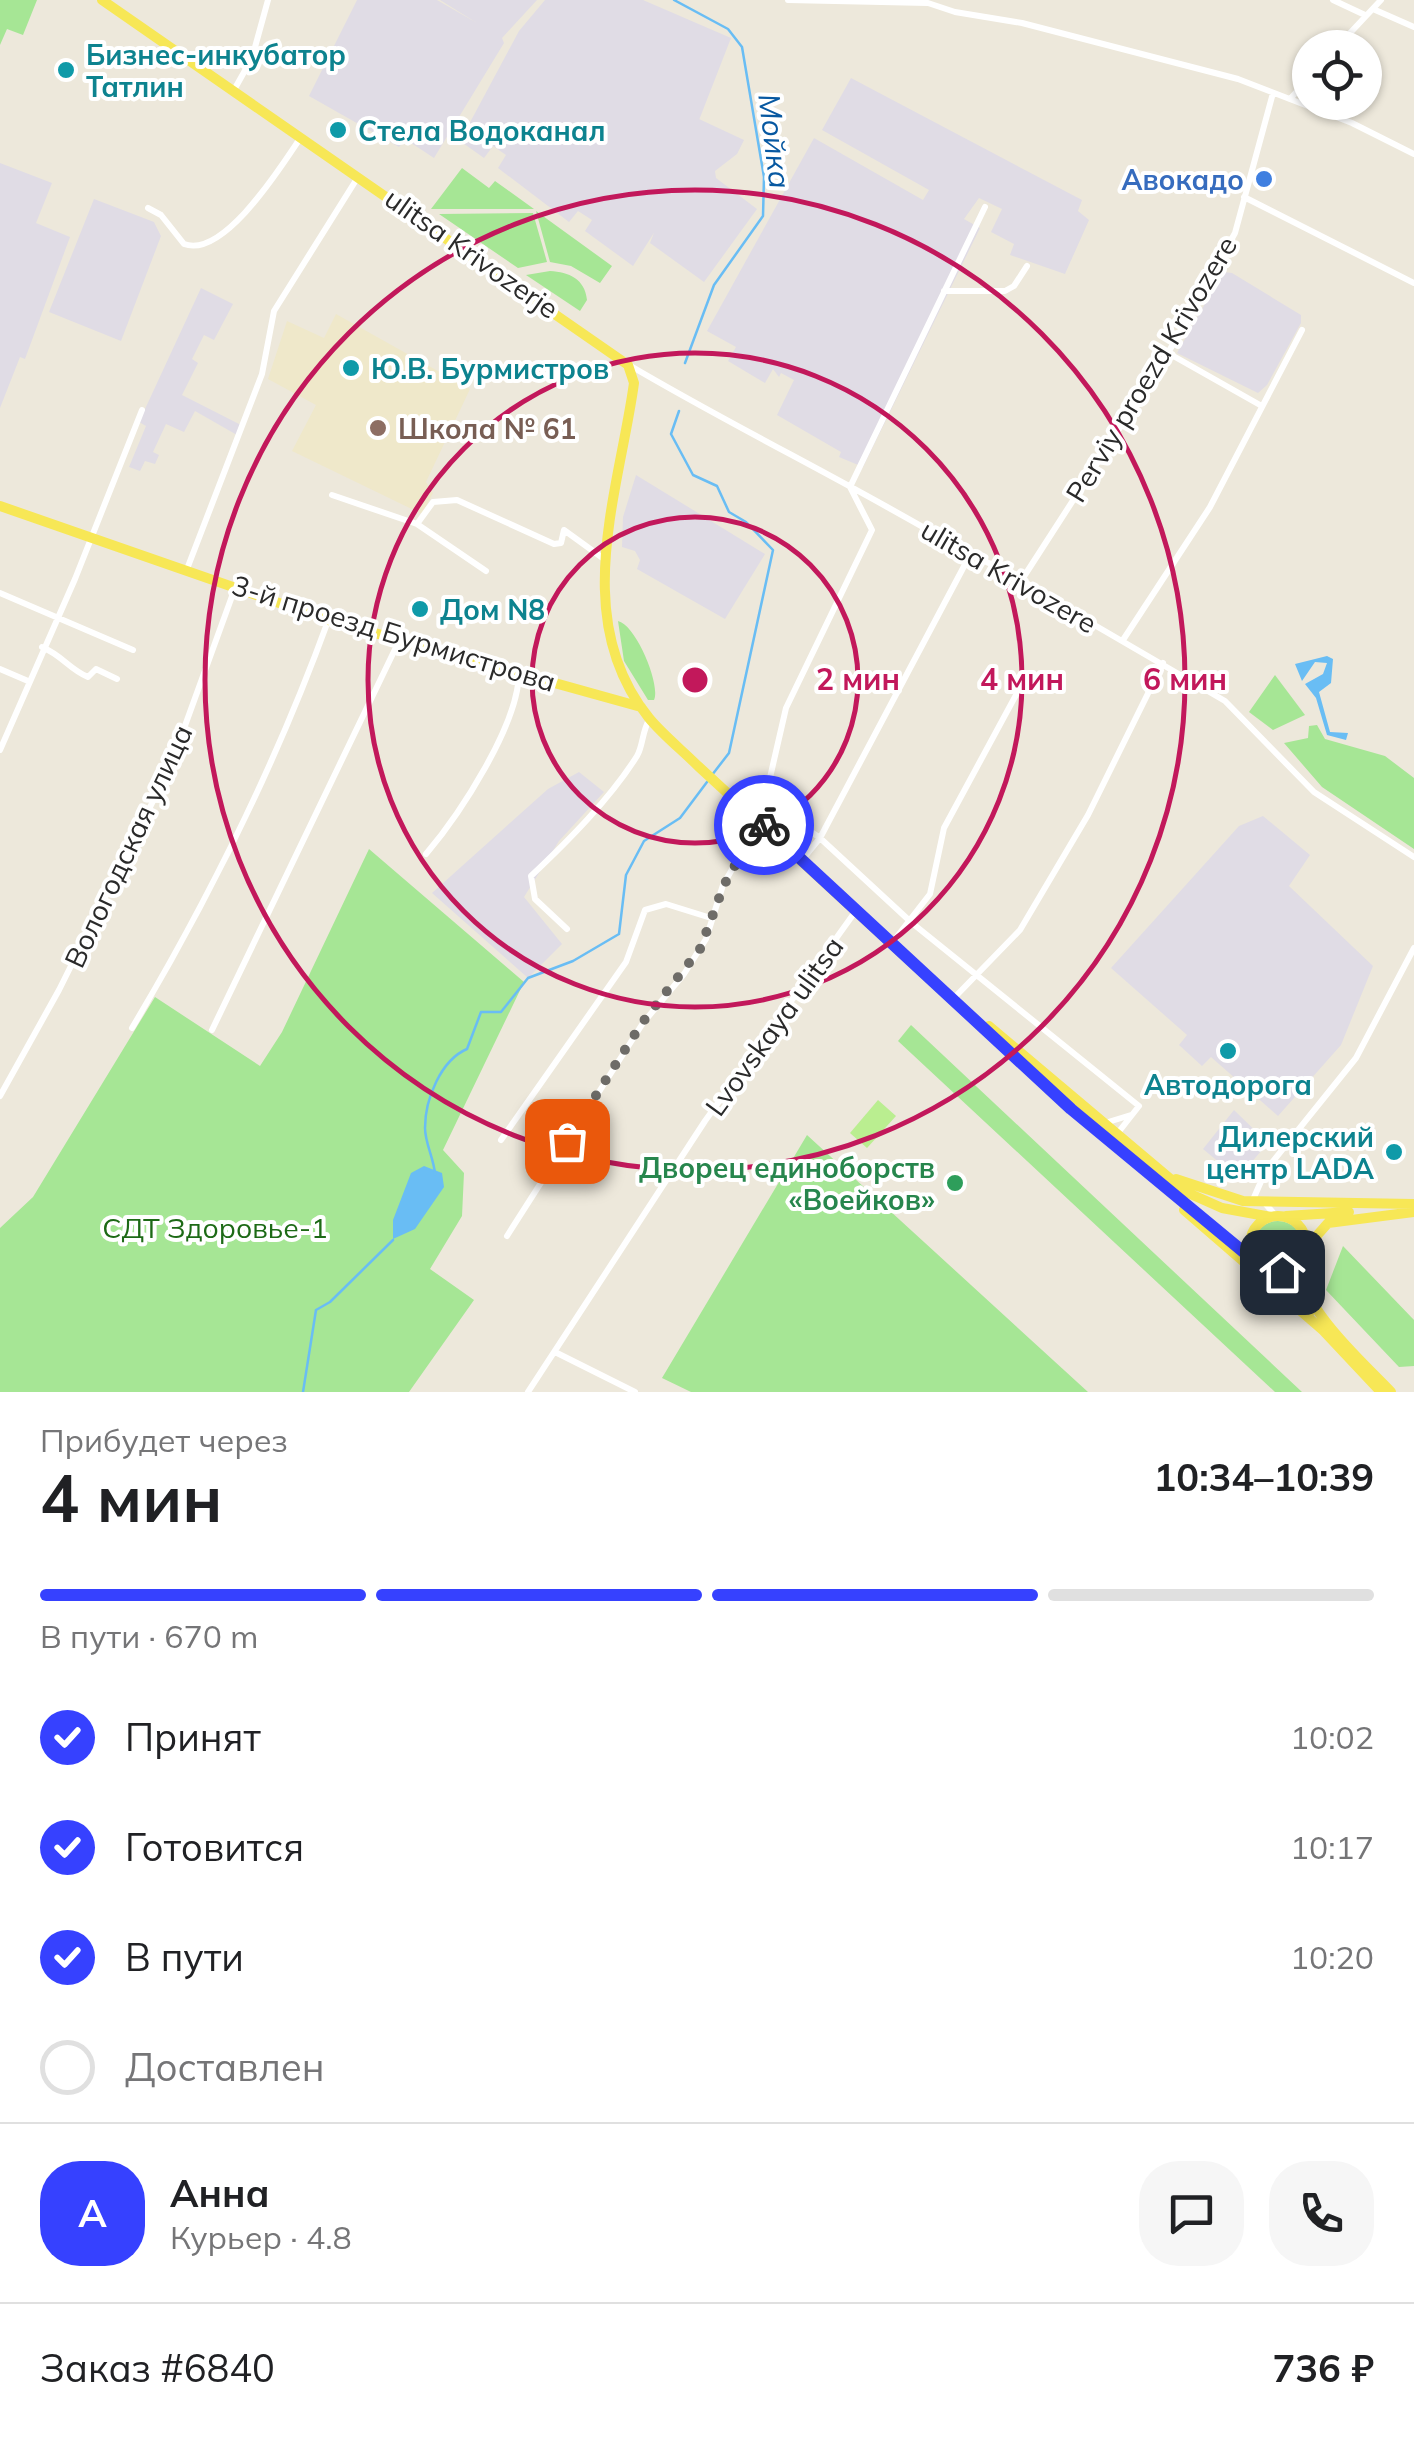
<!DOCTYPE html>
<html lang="ru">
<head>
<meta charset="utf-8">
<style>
  :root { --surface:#fff; --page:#f6f6f6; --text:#202124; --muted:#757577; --line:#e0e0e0; --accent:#3641ff }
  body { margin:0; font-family:Mulish,sans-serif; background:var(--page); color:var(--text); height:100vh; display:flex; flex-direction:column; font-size:38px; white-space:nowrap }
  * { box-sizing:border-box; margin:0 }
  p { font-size:32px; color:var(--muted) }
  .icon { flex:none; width:55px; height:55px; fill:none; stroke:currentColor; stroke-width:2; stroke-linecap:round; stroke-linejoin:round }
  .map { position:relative; height:1392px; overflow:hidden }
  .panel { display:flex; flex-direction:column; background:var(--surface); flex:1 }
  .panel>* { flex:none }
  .tools { position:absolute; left:1292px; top:30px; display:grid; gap:20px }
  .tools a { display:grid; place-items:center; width:90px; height:90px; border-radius:50%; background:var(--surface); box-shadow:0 2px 8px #0004; font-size:50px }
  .pin { position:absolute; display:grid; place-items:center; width:85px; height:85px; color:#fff; margin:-42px; border-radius:20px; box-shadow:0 5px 15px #0006 }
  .courier { position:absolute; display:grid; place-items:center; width:100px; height:100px; margin:-50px; border:8px solid #3641ff; border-radius:50%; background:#fff; color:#222; box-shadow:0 2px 12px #0007 }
  .head em { font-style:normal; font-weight:700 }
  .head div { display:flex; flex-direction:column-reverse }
  .head { display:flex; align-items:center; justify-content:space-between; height:170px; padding:0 40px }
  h1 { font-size:65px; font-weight:700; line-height:75px }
  .bar { display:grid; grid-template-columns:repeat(4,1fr); gap:15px 10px; align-content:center; height:120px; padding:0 40px }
  .bar i { height:12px; border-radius:8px; background:var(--line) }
  .bar .selected { background:var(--accent) }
  .bar p { grid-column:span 4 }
  .line { display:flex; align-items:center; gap:25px; padding:0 40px; border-top:2px solid var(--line) }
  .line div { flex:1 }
  .round { display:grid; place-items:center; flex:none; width:105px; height:105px; border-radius:40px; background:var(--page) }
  ol { padding:0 40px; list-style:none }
  li { display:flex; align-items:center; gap:30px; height:110px }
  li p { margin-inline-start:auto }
  li .icon { padding:10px; border-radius:50%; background:var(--accent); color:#fff; stroke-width:4 }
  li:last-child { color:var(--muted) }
  li i { width:55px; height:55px; border:5px solid var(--line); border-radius:50% }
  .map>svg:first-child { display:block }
  .industrial { fill:#e0dce5 }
  .education { fill:#efe8ca }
  .green { fill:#a6e695 }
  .pitch { fill:#baee90 }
  .water { fill:#69bdf4 }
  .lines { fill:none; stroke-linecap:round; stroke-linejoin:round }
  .stream { stroke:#69bdf4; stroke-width:2.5 }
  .street { stroke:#fff; stroke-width:6 }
  .primary { stroke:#f7e756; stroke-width:10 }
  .done { stroke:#6e6c68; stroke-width:10; stroke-dasharray:0 18 }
  .route { stroke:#3641ff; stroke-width:12 }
  .ring { fill:none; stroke:#c2185b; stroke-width:5 }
  .culture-dot { fill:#0f9aa8; stroke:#fff; stroke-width:4 }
  .shop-dot { fill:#3f7fe0; stroke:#fff; stroke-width:4 }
  .education-dot { fill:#8d6e63; stroke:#fff; stroke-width:4 }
  .leisure-dot { fill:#2e9e5b; stroke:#fff; stroke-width:4 }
  .labels { text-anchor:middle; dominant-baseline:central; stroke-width:8; stroke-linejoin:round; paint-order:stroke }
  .culture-label { font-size:28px; font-weight:bold; fill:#0d838f; stroke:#fff; text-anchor:start }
  .shop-label { font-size:28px; font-weight:bold; fill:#366cbe; stroke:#fff; text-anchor:end }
  .street-label { font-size:28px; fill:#2a2a2a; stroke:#fff }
  .education-label { font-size:28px; font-weight:bold; fill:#785e54; stroke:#fff; text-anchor:start }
  .leisure-label { font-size:28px; font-weight:bold; fill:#27864d; stroke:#fff; text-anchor:end }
  .park-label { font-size:28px; fill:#1d6a16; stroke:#fff }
  .water-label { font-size:30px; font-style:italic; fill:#0758a1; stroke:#fff }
  .centre { fill:#c2185b; stroke:#fff; stroke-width:5 }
  .ring-label { font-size:30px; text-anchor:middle; font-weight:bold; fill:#c2185b; stroke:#fff; stroke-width:8; stroke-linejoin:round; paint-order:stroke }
</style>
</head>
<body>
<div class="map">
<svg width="1414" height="1392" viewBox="0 0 1414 1392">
  <rect width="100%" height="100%" fill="#ede8db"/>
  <!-- industrial -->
  <path class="industrial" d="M357,0H437L477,23L440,0H537L502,38L504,43L434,158L405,139L399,147L309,96Z
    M545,0H643L731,38L657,228L633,266L585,231L592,220L578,211L569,222L498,168L506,155L493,146L484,158L460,141L519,31Z
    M851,78L1082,200L1078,211L1089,220L1065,274L1010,255L1014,244L991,232L1002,209L979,198L964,219L980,228L863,467L839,457L841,452L777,415L794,380L781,373L779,377L773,369L765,383L728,361L736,347L707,331L814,138L923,200L929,190L822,130Z
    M699,119L744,140L737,154L715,171L716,178L757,209L704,282L650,243Z
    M0,163L52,183L36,223L70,237L25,359L20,357L0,408Z
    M94,199L154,222L161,236L121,341L49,312Z
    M1223,272L1232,273L1301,315V323L1267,385L1258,393L1177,353Z
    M201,288L233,304L214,340L204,335L192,359L198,363L182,395L241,425L237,435L195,411L184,432L166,424L153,452L159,455L155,464L145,461L140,471L129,467L146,426L139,422Z
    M636,475L765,554L725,619L637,569L640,560L635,551L622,547L623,517Z
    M579,772L604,792L559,841L524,897L562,944L528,978L432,893L548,789Z
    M1263,816L1310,855L1289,886L1373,966L1341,1045L1278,1116L1211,1057L1202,1066L1179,1045L1187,1035L1111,968L1239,826Z
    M1234,1110L1268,1143L1238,1178L1203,1149Z"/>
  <!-- education -->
  <path class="education" d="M336,314L470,389L426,482L433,493L422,514L292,451L316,405L268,379L287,321L324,338Z"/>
  <!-- green -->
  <path class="green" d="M0,0H37L23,35L7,29L0,45Z
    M462,168L489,188L495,181L534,209H431Z
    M536,211L612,266L600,283L571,266L550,262Z
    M533,213L547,262L518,268L439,214Z
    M550,271C569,272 585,279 587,300L580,311L526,275Z
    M618,621C636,625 661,685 654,700H648L624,661Z
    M1275,675L1305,715L1273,730L1249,712Z
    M1317,725L1325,739L1385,756L1414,778V849L1322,787L1284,743L1308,738L1309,726Z
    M369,849L524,982L443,1150L464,1173L462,1216L430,1269L474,1300L409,1392H0V1228L33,1197L155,997L260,1066L282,1032Z
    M911,1025L1302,1392H1275L898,1041Z
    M807,1135L1088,1392H691L662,1378Z
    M1254 1245a24 24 0 1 1 48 0a24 24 0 1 1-48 0Z
    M1343,1246L1414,1320V1366L1399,1367L1326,1290Z"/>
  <!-- pitch -->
  <path class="pitch" d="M878,1100L896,1116L867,1148L850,1133Z"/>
  <!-- water -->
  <path class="water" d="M1327,656L1333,659L1331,683L1319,692L1330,732L1348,733L1346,740L1327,735L1316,698L1305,684L1323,674L1327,663L1315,662L1302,681L1295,664Z
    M424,1166L442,1173L444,1187L415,1229L393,1239V1220L411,1173Z"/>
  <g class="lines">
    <!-- stream -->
    <path class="stream" d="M674,0L728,29L742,47L764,177L763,216L714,285L685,363
      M679,411L671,434L693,475L717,486L729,512L746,522L773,550L729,753L712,775
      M435,1174C434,1159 425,1143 425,1128C425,1099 441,1060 467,1049L481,1012H501L528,978L573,961L619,934L626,875L644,841L680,818L707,782
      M303,1392L316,1310L330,1302L393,1240"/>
    <!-- street -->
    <path class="street" d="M788,0L928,3L955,12L1022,23L1238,79L1352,123L1414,154
      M1333,0L1365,15
      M1373,9L1414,27
      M1336,48L1381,0
      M234,90L252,58L268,0
      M1290,99L1310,77
      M1244,197L1414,283
      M148,208L161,215L184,244C224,259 282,165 301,137
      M944,291H1005L1014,286L1027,266
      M1168,353L1260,405
      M629,365C739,430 854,485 964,551C988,565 1017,571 1036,591L1225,701L1314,792L1414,857
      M332,495L417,524L486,571
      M417,524L433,502L457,500L554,544L561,543L564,530L604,559
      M187,569L262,374L274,311L358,177
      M1023,578L1168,353L1235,233L1273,93
      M0,593L133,650
      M1123,640L1210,507L1302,330
      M42,647C63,656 69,669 88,677L96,669L117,679
      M0,669L28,681
      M0,750L75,579L142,410
      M766,800L820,838L912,923L1139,1106L1117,1134
      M426,854C460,814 519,724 519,672
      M802,860L820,838L970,555
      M567,929L535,899L531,876C568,841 610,799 637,756C643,746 642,732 649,720
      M892,943L930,894L944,828L1023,682
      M954,998L1020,930L1088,815L1163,663
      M132,1028C210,897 276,764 328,621
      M212,1030L399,641
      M0,1096L59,990L170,767L235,588
      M1105,1123L1131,1115
      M501,1140L626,962L645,910L666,904L711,918
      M1263,1201L1276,1216
      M1252,1202L1266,1170L1356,1058L1414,948
      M507,1236L643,1023L684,974L706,939L723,885L760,821L786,708L872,530L850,487L985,207
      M555,1352L635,1392
      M528,1392L705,1121L855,912"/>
    <!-- primary -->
    <path class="primary" d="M102,0L628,365L634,383C619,492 569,619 649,718C663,735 682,750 698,766L1071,1109L1256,1262
      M0,506L328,620L641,707
      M989,1026L1186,1192L1222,1208L1271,1217
      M1176,1179L1243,1201L1414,1204
      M1184,1210L1325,1332
      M1250 1244a28 28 0 1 1 56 0a28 28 0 1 1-56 0Z
      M1286,1216L1349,1212
      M1306,1248L1328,1223L1414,1212
      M1302,1261C1294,1303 1364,1363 1391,1392
      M1268,1273L1309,1314
      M1320,1327L1381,1392"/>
  </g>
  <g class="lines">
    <!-- done -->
    <path class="done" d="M567,1141L642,1023L700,949L724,885L760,821L764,825"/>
    <!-- route -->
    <path class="route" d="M764,825L1071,1109L1263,1268L1282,1272"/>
  </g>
  <!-- distance rings -->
  <g class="ring">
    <circle cx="695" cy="680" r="163"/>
    <circle cx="695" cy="680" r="327"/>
    <circle cx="695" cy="680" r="490"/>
  </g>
  <!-- markers -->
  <g class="culture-dot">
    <circle cx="66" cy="70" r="10"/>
    <circle cx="338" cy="130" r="10"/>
    <circle cx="351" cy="368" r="10"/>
    <circle cx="420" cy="609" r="10"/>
    <circle cx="1228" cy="1051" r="10"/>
    <circle cx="1394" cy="1152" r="10"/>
  </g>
  <circle class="shop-dot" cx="1264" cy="179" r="10"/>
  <circle class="education-dot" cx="378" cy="428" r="10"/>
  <circle class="leisure-dot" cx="955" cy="1183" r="10"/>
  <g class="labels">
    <!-- culture labels -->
    <g class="culture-label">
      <text x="86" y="54">Бизнес-инкубатор<tspan x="86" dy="32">Татлин</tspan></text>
      <text x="358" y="130">Стела Водоканал</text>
      <text x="371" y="368">Ю.В. Бурмистров</text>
      <text x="440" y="609">Дом N8</text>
      <text x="1228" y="1084" text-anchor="middle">Автодорога</text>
      <text x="1374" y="1136" text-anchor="end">Дилерский<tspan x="1374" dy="32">центр LADA</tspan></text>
    </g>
    <!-- shop labels -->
    <g class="shop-label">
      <text x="1244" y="179">Авокадо</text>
    </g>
    <!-- street labels -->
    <g class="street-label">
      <text transform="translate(472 253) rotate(35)">ulitsa Krivozerje</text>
      <text transform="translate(1151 369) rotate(-59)">Perviy proezd Krivozere</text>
      <text transform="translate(1009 576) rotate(30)">ulitsa Krivozere</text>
      <text transform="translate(394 633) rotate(17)">3-й проезд Бурмистрова</text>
      <text transform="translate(128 846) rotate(-65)">Вологодская улица</text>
      <text transform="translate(774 1026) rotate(-54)">Lvovskaya ulitsa</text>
    </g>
    <!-- education labels -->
    <g class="education-label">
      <text x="398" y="428">Школа № 61</text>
    </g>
    <!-- leisure labels -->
    <g class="leisure-label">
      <text x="935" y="1167">Дворец единоборств<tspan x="935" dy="32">«Воейков»</tspan></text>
    </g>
    <!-- park labels -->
    <g class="park-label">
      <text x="215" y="1227">СДТ Здоровье-1</text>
    </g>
    <!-- water labels -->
    <g class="water-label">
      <text transform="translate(775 141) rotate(83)">Мойка</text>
    </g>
  </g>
  <circle cx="695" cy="680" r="15" class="centre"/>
  <g class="ring-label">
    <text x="858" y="690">2 мин</text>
    <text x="1022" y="690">4 мин</text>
    <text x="1185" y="690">6 мин</text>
  </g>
</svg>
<div class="tools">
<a><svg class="icon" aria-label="locate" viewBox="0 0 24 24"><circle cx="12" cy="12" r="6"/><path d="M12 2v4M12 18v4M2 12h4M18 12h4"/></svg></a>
</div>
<div class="pin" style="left:567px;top:1141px;background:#ea580c"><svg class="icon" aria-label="bag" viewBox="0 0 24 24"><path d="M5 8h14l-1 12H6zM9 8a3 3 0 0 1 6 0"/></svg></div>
<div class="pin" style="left:1282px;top:1272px;background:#1f2937"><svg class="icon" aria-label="home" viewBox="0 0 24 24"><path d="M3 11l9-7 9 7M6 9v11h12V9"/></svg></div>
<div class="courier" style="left:764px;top:825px"><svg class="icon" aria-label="bike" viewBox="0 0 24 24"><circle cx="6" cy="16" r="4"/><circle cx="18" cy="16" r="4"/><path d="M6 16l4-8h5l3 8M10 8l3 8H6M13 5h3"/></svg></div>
</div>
<section class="panel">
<div class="head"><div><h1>4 мин</h1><p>Прибудет через</p></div><em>10:34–10:39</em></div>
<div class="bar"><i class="selected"></i><i class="selected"></i><i class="selected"></i><i></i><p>В пути · 670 m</p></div>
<ol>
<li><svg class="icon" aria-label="check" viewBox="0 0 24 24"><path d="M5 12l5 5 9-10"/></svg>Принят<p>10:02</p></li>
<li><svg class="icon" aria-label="check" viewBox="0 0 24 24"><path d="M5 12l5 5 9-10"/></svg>Готовится<p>10:17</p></li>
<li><svg class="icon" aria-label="check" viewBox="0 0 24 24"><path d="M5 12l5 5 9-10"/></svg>В пути<p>10:20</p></li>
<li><i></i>Доставлен</li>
</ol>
<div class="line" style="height:180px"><b class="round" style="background:var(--accent);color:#fff">А</b><div><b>Анна</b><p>Курьер · 4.8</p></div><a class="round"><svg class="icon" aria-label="chat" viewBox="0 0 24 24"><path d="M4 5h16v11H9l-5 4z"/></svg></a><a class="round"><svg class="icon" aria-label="phone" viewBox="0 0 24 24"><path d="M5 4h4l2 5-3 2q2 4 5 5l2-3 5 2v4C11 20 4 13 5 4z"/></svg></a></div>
<div class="line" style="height:130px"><div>Заказ #6840</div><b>736 ₽</b></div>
</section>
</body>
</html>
